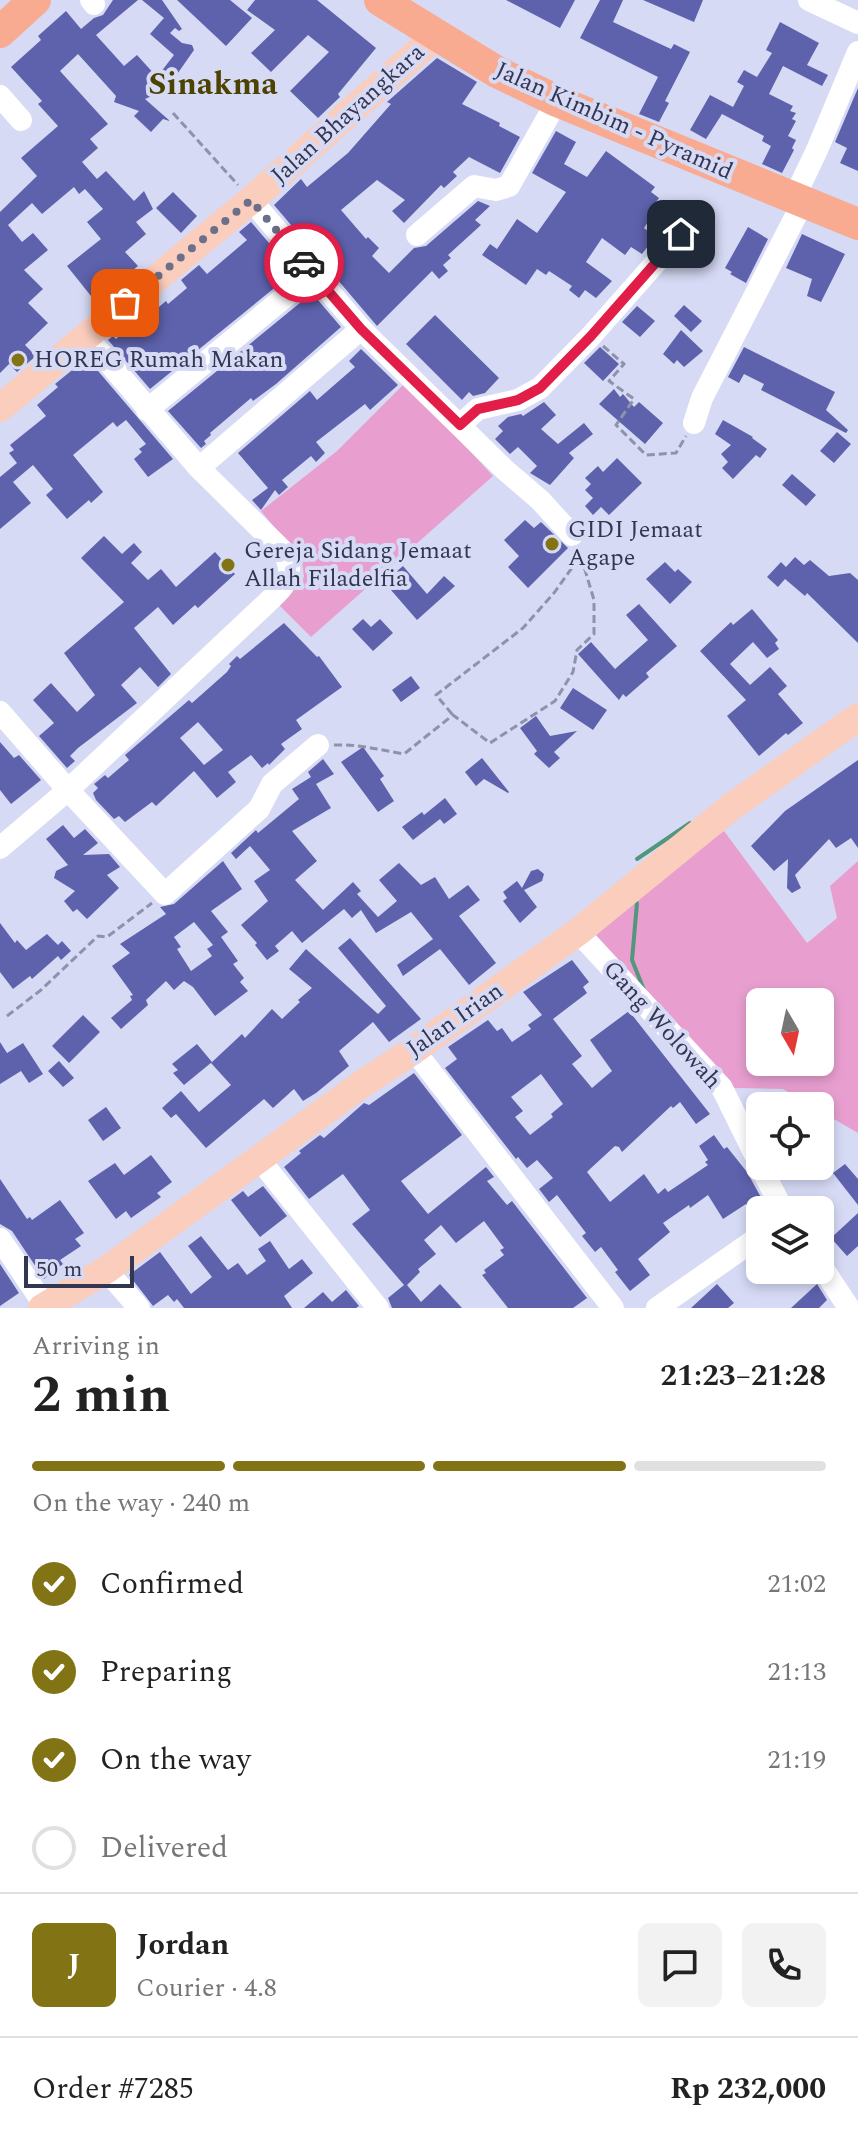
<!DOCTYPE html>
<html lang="en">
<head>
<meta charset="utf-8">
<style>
  :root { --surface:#fff; --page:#f2f2f2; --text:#222; --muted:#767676; --line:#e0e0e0; --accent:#827315 }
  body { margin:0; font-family:Spectral,serif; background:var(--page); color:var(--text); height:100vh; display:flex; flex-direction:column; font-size:30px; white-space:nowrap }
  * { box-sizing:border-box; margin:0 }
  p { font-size:26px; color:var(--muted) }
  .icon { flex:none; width:44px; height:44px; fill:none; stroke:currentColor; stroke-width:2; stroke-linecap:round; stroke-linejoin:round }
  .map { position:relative; height:1308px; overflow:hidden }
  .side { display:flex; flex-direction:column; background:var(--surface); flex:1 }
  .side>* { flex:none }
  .needle { width:52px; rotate:171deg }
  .controls { position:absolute; left:746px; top:988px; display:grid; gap:16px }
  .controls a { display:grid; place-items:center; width:88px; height:88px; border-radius:12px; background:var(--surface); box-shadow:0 4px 12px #0003; font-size:40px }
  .scale { position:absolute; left:24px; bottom:20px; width:110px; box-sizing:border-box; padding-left:8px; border:4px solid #333650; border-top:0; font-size:22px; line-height:28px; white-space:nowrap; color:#333650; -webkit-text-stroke:6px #d6daf5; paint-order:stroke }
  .pin { position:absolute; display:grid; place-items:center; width:68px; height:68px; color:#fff; margin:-34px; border-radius:16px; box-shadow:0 4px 12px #0006 }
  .courier { position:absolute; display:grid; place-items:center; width:80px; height:80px; margin:-40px; border:6px solid #e11d48; border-radius:50%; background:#fff; color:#222; box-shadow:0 2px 10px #0007 }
  .summary em { font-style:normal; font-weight:700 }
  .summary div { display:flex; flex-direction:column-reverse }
  .summary { display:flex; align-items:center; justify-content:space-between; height:136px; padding:0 32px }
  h1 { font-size:52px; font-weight:700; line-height:60px }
  .bar { display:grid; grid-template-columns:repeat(4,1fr); gap:12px 8px; align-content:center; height:96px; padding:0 32px }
  .bar i { height:10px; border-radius:6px; background:var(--line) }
  .bar .on { background:var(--accent) }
  .bar p { grid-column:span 4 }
  .line { display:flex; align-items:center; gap:20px; padding:0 32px; border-top:2px solid var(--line) }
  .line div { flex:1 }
  .round { display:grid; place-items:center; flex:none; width:84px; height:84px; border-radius:12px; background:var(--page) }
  ol { padding:0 32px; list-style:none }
  li { display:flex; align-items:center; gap:24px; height:88px }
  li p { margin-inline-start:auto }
  li .icon { padding:8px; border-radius:50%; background:var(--accent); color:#fff; stroke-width:4 }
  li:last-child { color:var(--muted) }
  li i { width:44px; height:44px; border:4px solid var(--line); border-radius:50% }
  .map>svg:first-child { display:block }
  .green { fill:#e89fd0; fill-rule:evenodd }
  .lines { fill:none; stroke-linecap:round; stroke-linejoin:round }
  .stream { stroke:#52967c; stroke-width:4 }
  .building { fill:#5e62ad; fill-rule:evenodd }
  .path { stroke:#8e92ac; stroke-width:3; stroke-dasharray:8 4; stroke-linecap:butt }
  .minor { stroke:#fff; stroke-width:22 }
  .major { stroke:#fbcdbd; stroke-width:28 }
  .highway { stroke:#f8ab91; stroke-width:32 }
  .done { stroke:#6c6f8a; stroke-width:8; stroke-dasharray:0 14.4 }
  .route { stroke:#e11d48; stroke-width:10 }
  .poi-dot { fill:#827315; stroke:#d6daf5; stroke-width:3 }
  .labels { text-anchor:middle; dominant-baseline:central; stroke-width:8; stroke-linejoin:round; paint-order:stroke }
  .street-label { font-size:24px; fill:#333650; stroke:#d6daf5 }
  .poi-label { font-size:24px; fill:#333650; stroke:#d6daf5; text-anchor:start }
  .district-label { font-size:32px; font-weight:bold; fill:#4d4300; stroke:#d6daf5 }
</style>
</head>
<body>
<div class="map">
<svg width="858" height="1308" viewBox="0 0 858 1308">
  <rect width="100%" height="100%" fill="#d6daf5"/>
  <!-- green -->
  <path class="green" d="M406,382L493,476L311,637L279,605L304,577L302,561L261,511L337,451Z
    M724,831L807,943L837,918L830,886L858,861V1133L820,1111V1106H812L783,1089L733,1088L589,929ZM760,1002H820V1062H760Z"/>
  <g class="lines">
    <!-- stream -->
    <path class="stream" d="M637,859L690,823
      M637,903L632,960L644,990"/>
  </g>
  <!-- building -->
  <path class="building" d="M113,0H138L96,35L124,66L137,55L157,77L174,55L150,34L164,18L142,0H162L182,29L179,31L175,28L170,33L182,43L192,45L194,50L166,90L145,99L170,121L163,119L151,132L134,116L139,111L114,102L116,96L78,54L60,71L108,124L90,139L98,148L82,162L97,179L106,171L134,201L144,191L153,209L136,222L146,234L125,252L138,266L123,278L119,274L91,296L67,266L101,239L87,222L103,209L85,189L79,194L74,187L42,214L32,203L8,225L22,242L33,233L48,250L24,270L43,289L28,303L48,323L25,345L36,356L17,372L9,364L0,373V212L37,176L21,158L58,126L38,104L42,101L11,67L41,40L38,36L66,11L81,29L94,18L103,15Z
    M177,0H230L252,18L226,46Z
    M255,0H317L376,48L338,94L340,97L318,118L290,91L329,52L308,35L271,72L251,53L275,30L247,10Z
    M506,0H575L560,28Z
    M600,0H623L613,22L671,49L674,44L690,52L665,101L669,103L659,122L639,114L658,77L580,38Z
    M643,0H703L694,22Z
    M780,22L819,43L807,65L828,75L822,86L783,66L769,94L793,106L790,111L796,113L792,119L796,121L788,136L796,140L792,148L794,150L782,173L762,164L771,146L762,141L764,136L722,114L706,139L690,130L710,95L733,107L744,86L737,82L744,70L757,77L772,53L766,50Z
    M437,58L477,82L462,104L500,123L499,126L520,137L500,173L469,157L453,172L457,176L444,188L441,185L404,223L392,211L405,200L377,180L341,210L366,239L368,237L379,248L372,256L389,273L414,248L426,246L478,201L490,206L475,220L481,225L448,255L451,258L443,265L448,271L439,279L432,271L377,326L274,205L301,179L307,187L348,153L391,104L387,102Z
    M858,88V171L840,163L847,148L835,142Z
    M556,131L576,142L564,164L587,177L606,151L655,187L651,192L659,198L654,205L657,208L644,228L655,237L642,254L631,247L625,255L602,238L586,262L612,281L596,298L585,290L579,298L569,290L572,286L549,271L546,275L537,269L526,285L482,255L490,244L497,249L517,219L537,233L566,192L532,173Z
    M173,192L197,216L181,233L156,208Z
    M251,222L294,272L150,389L108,340L113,336L116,339L145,314L147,317L166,301L168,304L187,288L181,280L199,265L207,274L247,240L239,232Z
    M748,227L768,239L746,283L730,274L732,272L725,268Z
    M802,234L845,254L821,302L807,296L812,279L786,268Z
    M312,293L341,327L276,384L253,401L251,398L210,433L211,435L204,441L206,444L201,448L168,411Z
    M684,305L702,321L691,332L674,316Z
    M637,306L655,321L640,337L622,322Z
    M435,315L499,378L485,393L473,396L469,392L462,400L406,344Z
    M681,330L703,351L684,367L677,360L674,364L663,354Z
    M600,347L619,364L603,381L584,363Z
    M744,347L835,392L826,410L848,430L846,433L761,390L764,384L744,374L739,383L728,377Z
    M361,349L398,385L370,410L365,404L316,442L325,453L316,462L311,456L282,480L288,487L279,495L275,490L261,510L252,500L268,488L238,453L310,391L317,400L355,367L349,361Z
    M87,358L173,459L148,477L134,459L142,452L139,449L146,444L126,420L117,427L113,422L73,455L103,492L91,503L89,500L67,519L46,495L53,489L33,465L13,482L31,503L0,529V477L17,463L9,453L14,450L10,445L46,416L37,405L58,387L55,384Z
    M614,389L620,397L623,394L634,407L639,402L663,423L645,444L599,404Z
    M544,402L556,415L541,429L558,444L584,423L593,434L569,453L574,458L550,485L530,473L537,466L518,447L510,454L495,439L503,431L498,426L508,417L521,414L523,416Z
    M723,420L753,437L752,438L767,449L760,458L756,455L733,479L722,468L728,462L721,454L731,445L715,434Z
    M837,432L851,444L834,463L820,451Z
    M617,458L642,483L609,515L601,507L593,515L585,506L593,498L585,490L591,484L585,478L598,466L603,472Z
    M792,474L816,495L806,506L782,485Z
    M525,520L534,528L541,522L568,548L528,588L508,567L519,556L504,540Z
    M104,536L122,554L134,543L142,552L131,563L148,580L161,569L176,587L215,552L235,574L198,608L195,605L173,625L158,607L134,628L171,674L158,687L140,667L121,685L137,703L78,748L70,756L75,761L67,768L39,736L54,723L33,700L51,683L77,712L95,695L64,653L124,602L81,558Z
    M795,557L804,565L810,560L829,576L850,573L858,580V643L807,593L805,596L785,579L778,587L767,577L781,562L786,567Z
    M665,562L675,572L678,569L692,582L670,604L646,579Z
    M403,566L427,594L444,576L455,586L417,620L384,582Z
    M639,604L677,646L646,673L649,677L626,697L623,694L619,700L578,654L591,642L615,669L648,640L626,615Z
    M752,609L778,640L775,643L779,649L767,658L753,642L730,664L750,685L770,667L787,686L778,694L803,723L788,735L786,733L759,756L727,716L746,700L700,651L731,622L733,625Z
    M363,619L371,627L380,619L393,633L373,651L352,629Z
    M284,623L317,657L319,656L342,687L296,720L302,729L281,744L285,749L269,765L268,763L262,768L251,755L228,772L236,782L217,798L194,771L156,806L152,802L125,822L119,816L114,819L96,800L93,793L98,788L94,784L105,775L108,778L129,760L125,755L189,700L192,703L227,672L231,666L229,664L237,656L240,659ZM198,722L223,750L204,765L180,738Z
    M411,676L420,688L401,702L392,690Z
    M573,688L607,710L593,730L560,708Z
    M536,716L550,736L577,731L554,752L560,758L549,768L534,754L537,751L520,728Z
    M0,742L14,758L19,755L41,780L11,804L0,790Z
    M363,747L384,776L380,779L394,801L378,812L341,762Z
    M482,758L509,792L508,793L484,779L476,786L465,772Z
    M323,759L334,774L316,784L331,808L292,831L317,861L295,880L323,910L353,882L361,891L357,894L378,917L397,901L379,880L399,863L421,885L435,877L449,899L468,885L480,900L459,916L496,963L469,985L440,949L403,976L397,965L433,939L411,912L376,933L361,910L352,918L344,909L302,943L292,931L275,946L279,951L267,960L255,945L257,943L241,925L268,901L254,881L270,870L250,846L236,859L231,853L256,830L258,833L299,799L292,789L311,777L308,772Z
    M858,760V848L851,838L836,848L829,839L795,875L801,888L792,893L787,888L788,859L774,871L751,846L785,811Z
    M445,798L457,814L444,824L440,819L413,840L402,827L422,812L424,815Z
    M63,825L74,838L85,829L98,843L83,855L109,854L120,867L107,875L119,888L87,919L77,909L73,912L64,901L75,891L54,878L56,871L68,865L46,839Z
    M223,861L242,889L211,911L228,932L221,937L238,961L233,964L244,978L240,982L248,991L215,1016L193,987L184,981L174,990L166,981L146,1000L148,1005L121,1029L111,1018L132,1000L130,996L133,995L112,966L130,953L120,944L166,914L160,907L174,904ZM194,922L213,945L207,949L212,956L191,971L177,949L181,947L174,937Z
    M538,869L544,874L542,881L524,890L537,907L520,923L503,901L507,898L503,892L517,881L522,888L531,871Z
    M0,923L15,943L17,940L26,950L47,934L58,945L62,941L71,951L61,960L58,956L32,979L30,976L13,989L0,972Z
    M350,938L421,1019L389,1042L373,1022L339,1051L349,1066L316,1093L303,1101L294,1089L273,1108L264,1099L206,1148L176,1114L171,1118L162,1108L181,1091L199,1112L231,1085L211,1063L242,1034L245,1038L272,1009L282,1019L300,1002L298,1000L312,988L289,969L306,949L378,1014L386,1006L338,948Z
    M572,960L589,982L583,987L587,993L553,1019L582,1056L572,1064L592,1088L612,1071L590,1040L629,1011L710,1114L696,1124L680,1102L673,1108L671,1106L622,1152L619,1147L615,1146L590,1169L587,1172L610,1202L644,1174L658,1194L665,1188L668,1192L708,1165L705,1162L708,1160L699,1146L714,1135L724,1149L727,1147L747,1172L763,1201L750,1209L746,1204L723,1219L708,1195L690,1208L689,1205L663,1223L670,1232L638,1259L650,1275L630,1291L615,1272L618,1270L601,1247L595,1252L582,1236L586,1233L557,1195L549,1202L539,1189L553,1178L537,1160L527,1168L518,1157L516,1159L445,1068L457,1059L448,1047L488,1020L497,1031L502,1028L512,1042L531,1029L528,1025L542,1015L523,992ZM541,1074L563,1104L551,1114L553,1117L530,1135L515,1117L523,1111L511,1097Z
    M83,1015L100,1032L69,1063L52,1046Z
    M0,1042L7,1053L23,1043L43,1074L29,1083L21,1071L0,1084Z
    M197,1044L212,1062L184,1085L173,1073L178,1070L172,1064Z
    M59,1061L74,1078L63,1087L48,1071Z
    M414,1073L462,1135L401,1181L428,1214L486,1167L494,1177L487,1181L507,1205L512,1201L587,1298L573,1308H508L482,1275L486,1273L484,1270L504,1255L500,1250L504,1248L484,1221L456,1243L441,1225L424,1240L436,1254L418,1269L420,1272L407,1285L421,1302L440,1284L462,1308H392L388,1298L404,1285L352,1224L370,1210L343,1174L309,1199L284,1167L301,1153L299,1151L320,1135L324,1138L364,1103L369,1105Z
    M106,1107L121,1128L103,1141L88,1120Z
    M151,1155L172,1182L157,1193L161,1197L131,1218L126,1211L116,1219L88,1181L115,1163L124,1175Z
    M845,1164L858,1179V1205L833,1173Z
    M0,1179L27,1219L30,1217L32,1220L60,1200L84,1233L75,1239L81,1246L60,1260L63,1264L44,1279L12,1231L0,1224Z
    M263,1186L287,1216L260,1237L231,1200L243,1191L248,1197Z
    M858,1213V1246L847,1256L831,1238Z
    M201,1236L228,1270L238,1263L247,1275L266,1261L258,1249L270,1241L289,1269L302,1259L313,1273L284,1296L292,1308H184L177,1299L174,1302L168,1295L153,1306L129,1275L160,1252L191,1294L212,1277L188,1246Z
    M0,1264L19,1293L0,1306Z
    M717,1284L734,1303L728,1308H691Z
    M817,1284L827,1300L819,1308H791Z
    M346,1290L359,1306L356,1308H304L323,1292L332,1302Z"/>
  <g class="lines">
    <!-- path -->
    <path class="path" d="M173,113L238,185
      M603,346L624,364L609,381L634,399L616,425L646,455L676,453L686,436
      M452,714L436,695L523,628L554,593L581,555
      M334,745C359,744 380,750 404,754L453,715L490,743L555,701L573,672L577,650L594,634V600L579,550
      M7,1016L41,990L98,936L107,937L152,903"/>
    <!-- minor -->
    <path class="minor" d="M91,0L94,4
      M809,0L858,23
      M0,96L21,120
      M794,198L817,150L858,52
      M251,200L361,329L504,469L540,500L572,535
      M417,235L474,186L496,190L509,186L557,101
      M147,410L313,274
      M694,423L702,398L803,202
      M460,425L478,409L518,400L540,388L591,336L681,234
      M199,468L361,329
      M0,712L68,790L165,894L259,809L272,784L318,745
      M0,848L68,790L270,600C287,583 295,576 284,552L199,468L85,335
      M578,932L722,1088L760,1165
      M414,1050L613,1308
      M260,1160L378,1308
      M760,1166L783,1210
      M0,1239L45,1306
      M820,1264L849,1308
      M106,1270L139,1308
      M657,1308L760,1236"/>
    <!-- major -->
    <path class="major" d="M0,408L251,200L437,35
      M42,1308L106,1270L362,1084L414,1050L578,932L731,807L858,717"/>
    <!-- highway -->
    <path class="highway" d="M380,0L497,72L557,101L858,224
      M0,32L35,0"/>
  </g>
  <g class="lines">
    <!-- done -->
    <path class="done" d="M125,303L251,200L304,263"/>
    <!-- route -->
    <path class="route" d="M304,263L361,329L460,425L478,409L518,400L540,388L591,336L681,234"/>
  </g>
  <!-- markers -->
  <g class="poi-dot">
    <circle cx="18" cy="360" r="8"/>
    <circle cx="552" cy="544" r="8"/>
    <circle cx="228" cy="565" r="8"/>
  </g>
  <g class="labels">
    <!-- street labels -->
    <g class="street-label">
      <text transform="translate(348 114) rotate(-42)">Jalan Bhayangkara</text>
      <text transform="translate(614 121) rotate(24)">Jalan Kimbim - Pyramid</text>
      <text transform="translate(455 1020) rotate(-35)">Jalan Irian</text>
      <text transform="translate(662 1025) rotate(48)">Gang Wolowah</text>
    </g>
    <!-- poi labels -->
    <g class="poi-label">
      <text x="34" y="360">HOREG Rumah Makan</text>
      <text x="568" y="530">GIDI Jemaat<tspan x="568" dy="28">Agape</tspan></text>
      <text x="244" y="551">Gereja Sidang Jemaat<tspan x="244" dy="28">Allah Filadelfia</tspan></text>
    </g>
    <!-- district labels -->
    <g class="district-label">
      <text x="213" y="84">Sinakma</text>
    </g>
  </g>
</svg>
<div class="controls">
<a><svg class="needle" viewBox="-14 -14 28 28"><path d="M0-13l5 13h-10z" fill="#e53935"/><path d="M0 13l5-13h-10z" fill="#767676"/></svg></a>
<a><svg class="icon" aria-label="locate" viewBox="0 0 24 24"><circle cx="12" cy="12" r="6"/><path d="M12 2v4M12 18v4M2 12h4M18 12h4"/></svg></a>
<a><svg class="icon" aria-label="layers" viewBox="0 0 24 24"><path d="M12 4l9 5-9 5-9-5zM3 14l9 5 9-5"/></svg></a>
</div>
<div class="scale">50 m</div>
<div class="pin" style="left:125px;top:303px;background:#ea580c"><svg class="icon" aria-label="bag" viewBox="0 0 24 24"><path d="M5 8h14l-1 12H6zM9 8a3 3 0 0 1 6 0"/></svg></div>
<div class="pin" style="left:681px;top:234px;background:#1f2937"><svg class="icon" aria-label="home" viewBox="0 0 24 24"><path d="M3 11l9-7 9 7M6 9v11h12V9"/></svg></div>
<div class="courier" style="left:304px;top:263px"><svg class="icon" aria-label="car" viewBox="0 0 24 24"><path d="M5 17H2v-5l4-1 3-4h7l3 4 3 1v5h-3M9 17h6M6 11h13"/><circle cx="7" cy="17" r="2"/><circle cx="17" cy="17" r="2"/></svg></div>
</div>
<section class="side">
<div class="summary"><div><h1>2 min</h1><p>Arriving in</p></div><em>21:23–21:28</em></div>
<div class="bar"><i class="on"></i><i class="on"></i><i class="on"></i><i></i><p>On the way · 240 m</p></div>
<ol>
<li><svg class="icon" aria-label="check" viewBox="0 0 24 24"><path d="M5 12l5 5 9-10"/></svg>Confirmed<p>21:02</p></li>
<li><svg class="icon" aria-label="check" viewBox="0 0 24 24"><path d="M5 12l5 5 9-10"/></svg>Preparing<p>21:13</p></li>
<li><svg class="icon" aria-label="check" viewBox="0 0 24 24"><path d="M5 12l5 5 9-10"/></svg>On the way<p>21:19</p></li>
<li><i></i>Delivered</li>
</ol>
<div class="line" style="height:144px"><b class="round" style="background:var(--accent);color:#fff">J</b><div><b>Jordan</b><p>Courier · 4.8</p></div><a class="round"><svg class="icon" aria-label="chat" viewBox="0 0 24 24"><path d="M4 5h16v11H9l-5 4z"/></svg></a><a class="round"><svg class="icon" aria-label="phone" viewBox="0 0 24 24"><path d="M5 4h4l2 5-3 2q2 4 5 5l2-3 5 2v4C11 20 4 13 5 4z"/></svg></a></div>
<div class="line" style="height:104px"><div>Order #7285</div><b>Rp 232,000</b></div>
</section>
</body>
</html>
